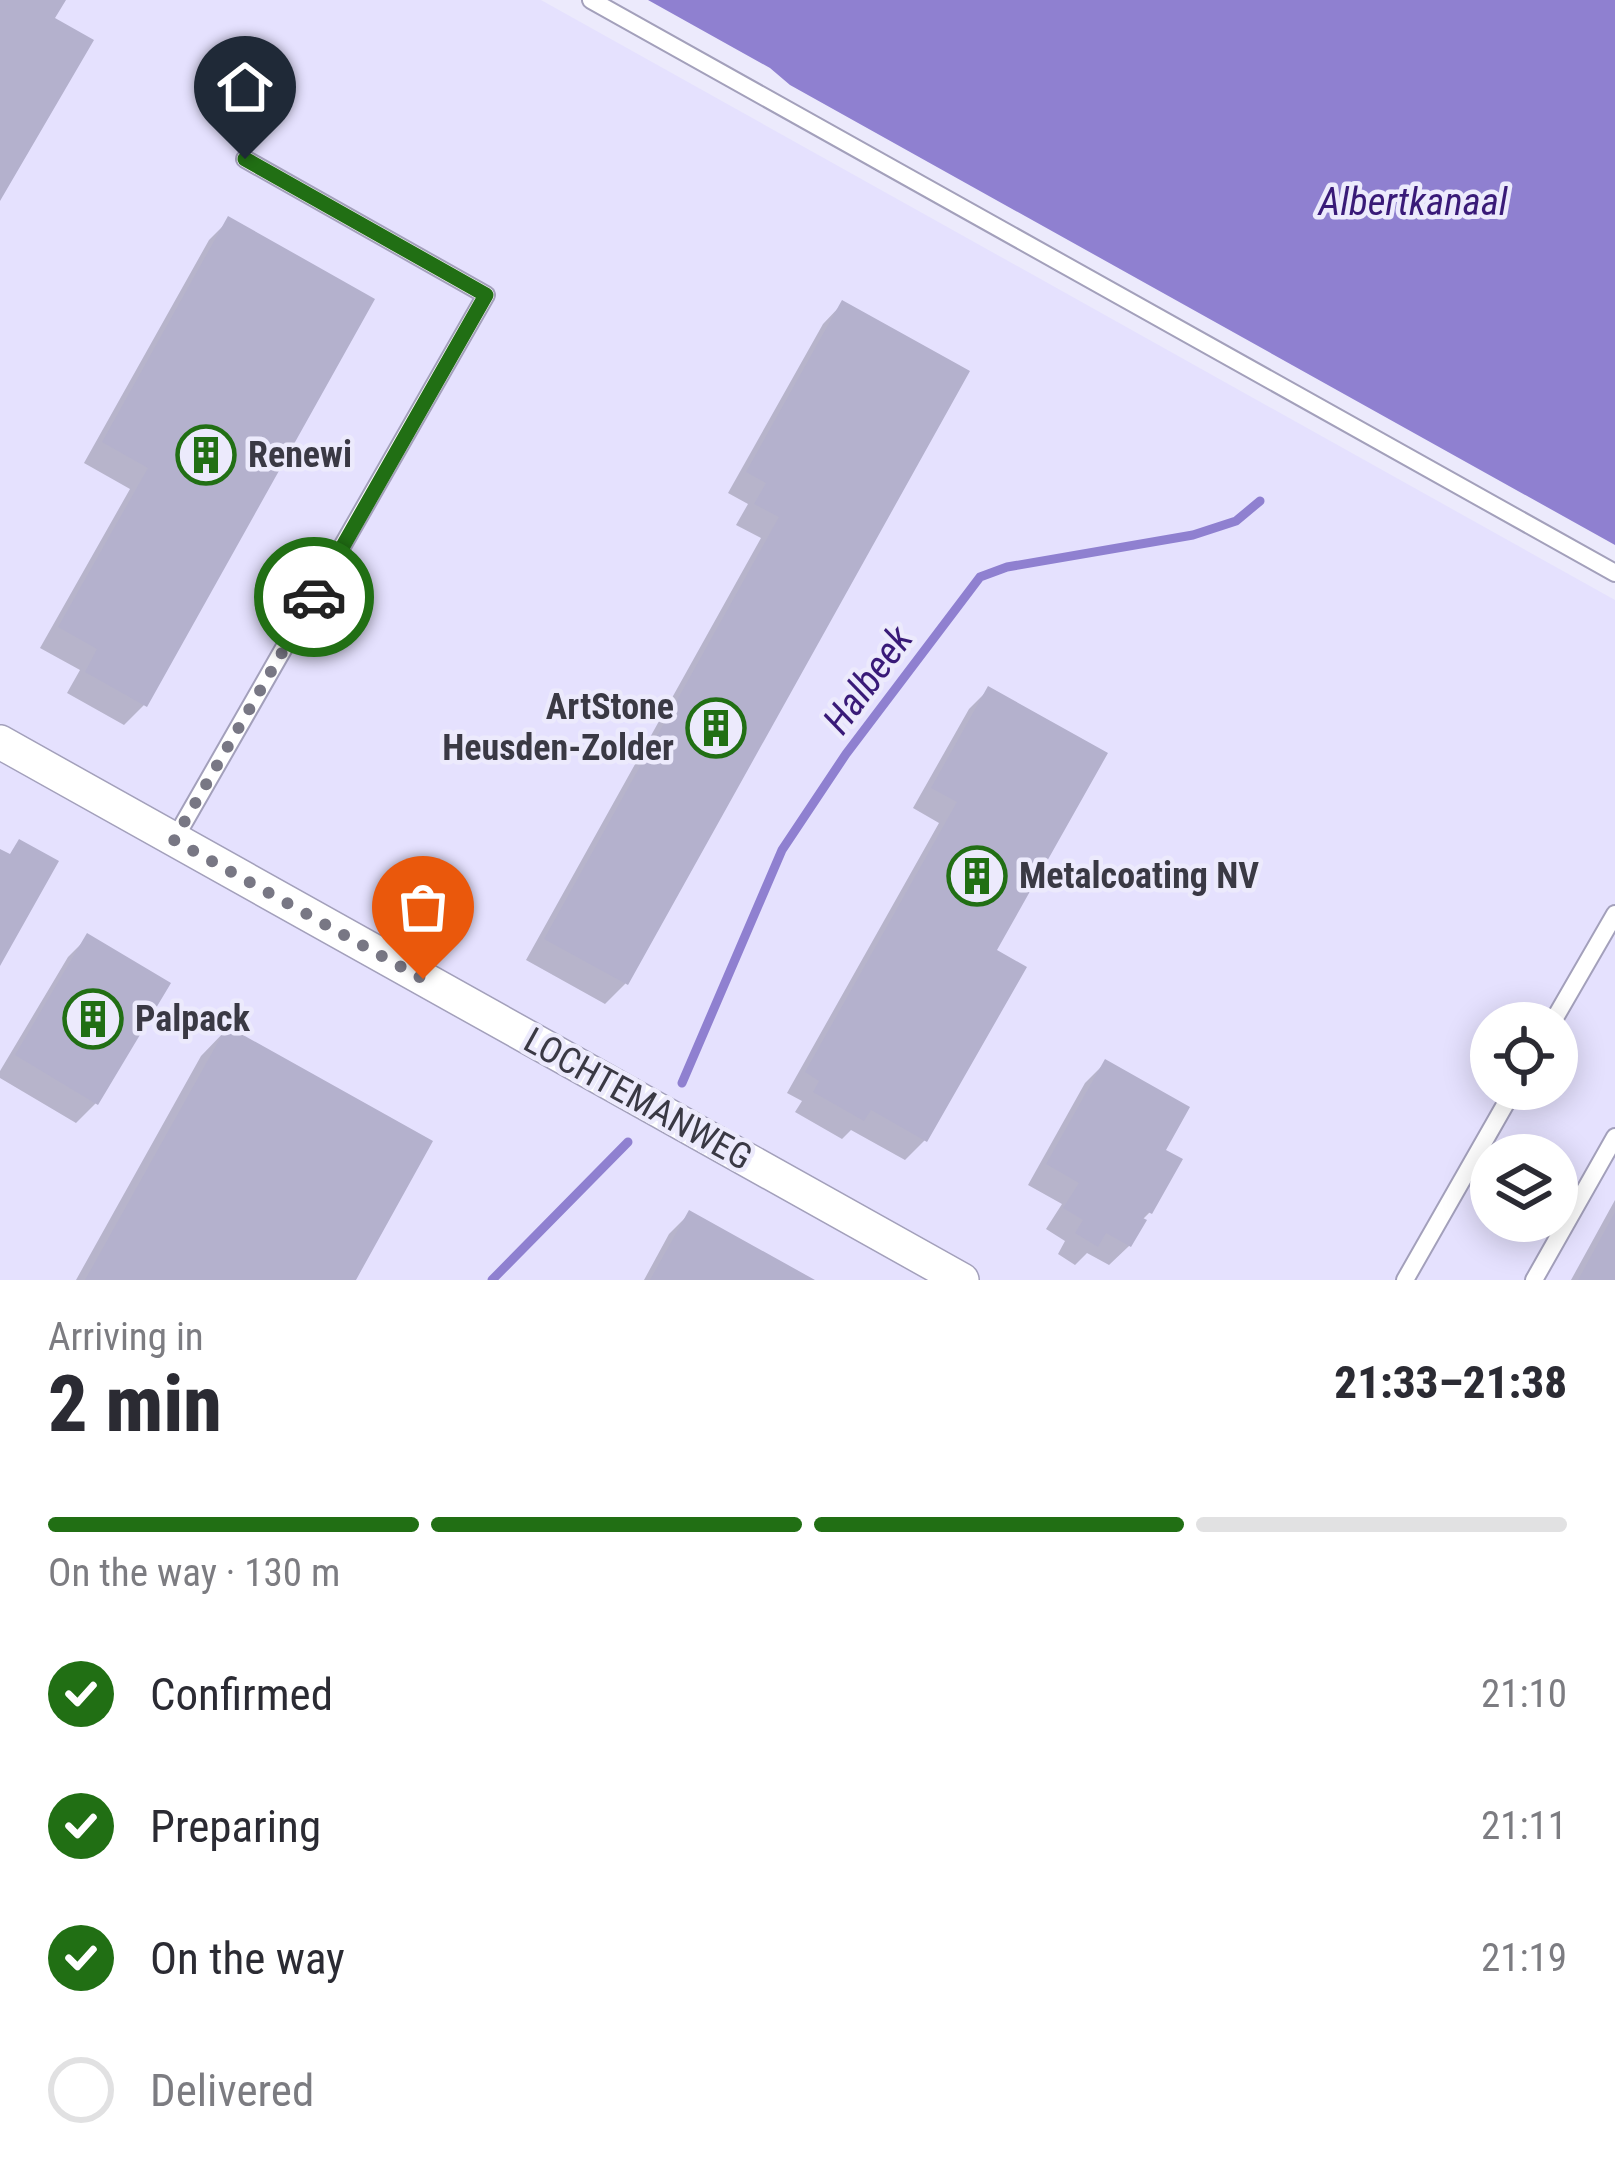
<!DOCTYPE html>
<html lang="en">
<head>
<meta charset="utf-8">
<style>
  :root { --surface:#fff; --page:#f7f7f7; --text:#2b2b33; --muted:#7c7c81; --line:#e1e1e2; --accent:#216f14 }
  body { margin:0; font-family:"Roboto Condensed",sans-serif; background:var(--page); color:var(--text); height:100vh; display:flex; flex-direction:column; font-size:45px; white-space:nowrap }
  * { box-sizing:border-box; margin:0 }
  p { font-size:39px; color:var(--muted) }
  .icon { flex:none; width:66px; height:66px; fill:none; stroke:currentColor; stroke-width:2; stroke-linecap:round; stroke-linejoin:round }
  .map { position:relative; height:1280px; overflow:hidden }
  .details { display:flex; flex-direction:column; background:var(--surface); flex:1 }
  .details>* { flex:none }
  .tools { position:absolute; left:1470px; top:1002px; display:grid; gap:24px }
  .tools a { display:grid; place-items:center; width:108px; height:108px; border-radius:50%; background:var(--surface); box-shadow:0 6px 30px #0003; font-size:60px }
  .pin { position:absolute; display:grid; place-items:center; width:102px; height:102px; color:#fff; margin:-123px -51px; border-radius:50% 50% 50% 0; rotate:-45deg; box-shadow:0 0 12px #0007 }
  .pin .icon { rotate:45deg }
  .courier { position:absolute; display:grid; place-items:center; width:120px; height:120px; margin:-60px; border:9px solid #216f14; border-radius:50%; background:#fff; color:#222; box-shadow:0 3px 15px #0007 }
  .overview em { font-style:normal; font-weight:800 }
  .overview div { display:flex; flex-direction:column-reverse }
  .overview { display:flex; align-items:center; justify-content:space-between; height:204px; padding:0 48px }
  h1 { font-size:78px; font-weight:800; line-height:90px }
  .bar { display:grid; grid-template-columns:repeat(4,1fr); gap:18px 12px; align-content:center; height:144px; padding:0 48px }
  .bar i { height:15px; border-radius:9px; background:var(--line) }
  .bar .active { background:var(--accent) }
  .bar p { grid-column:span 4 }
  ol { padding:0 48px; list-style:none }
  li { display:flex; align-items:center; gap:36px; height:132px }
  li p { margin-inline-start:auto }
  li .icon { padding:12px; border-radius:50%; background:var(--accent); color:#fff; stroke-width:4 }
  li:last-child { color:var(--muted) }
  li i { width:66px; height:66px; border:6px solid var(--line); border-radius:50% }
  .map>svg:first-child { display:block }
  .built { fill:#e5e1fe; fill-rule:evenodd }
  .water { fill:#8f80d0 }
  .shadow { fill:#0003 }
  .lines { fill:none; stroke-linecap:round; stroke-linejoin:round }
  .stream { stroke:#8f80d0; stroke-width:9 }
  .building { fill:#b4b1cd }
  .service-casing { stroke:#a3a0bb; stroke-width:20 }
  .minor-casing { stroke:#a3a0bb; stroke-width:36 }
  .service { stroke:#fff; stroke-width:16 }
  .minor { stroke:#fff; stroke-width:33 }
  .done { stroke:#787784; stroke-width:12; stroke-dasharray:0 21.6 }
  .route { stroke:#216f14; stroke-width:15 }
  .labels { text-anchor:middle; dominant-baseline:central; stroke-width:9; stroke-linejoin:round; paint-order:stroke }
  .poi-label { font-size:36px; font-weight:bold; fill:#3a3944; stroke:#eceafc; text-anchor:start }
  .street-label { font-size:36px; fill:#3a3944; stroke:#eceafc }
  .water-label { font-size:39px; font-style:italic; fill:#391a78; stroke:#eceafc }
</style>
</head>
<body>
<div class="map">
<svg width="1615" height="1280" viewBox="0 0 1615 1280">
  <rect width="100%" height="100%" fill="#eceafc"/>
  <!-- built -->
  <path class="built" d="M0,0H541L1615,600V1280H0ZM1491,1023H1557V1089H1491ZM1491,1155H1557V1221H1491Z"/>
  <!-- water -->
  <path class="water" d="M648,0H1615V545L790,85L770,68Z"/>
  <!-- shadow -->
  <path class="shadow" d="M229,220L144,705L124,725L67,693L80,670L40,648L130,489L84,463L209,240Z
    M842,304L966,373L625,984L605,1004L526,960L761,538L736,525L748,504L728,493L823,324Z
    M989,689L925,1140L905,1160L851,1130L842,1139L795,1112L802,1101L787,1093L939,823L913,808L969,709Z
    M88,937L96,1103L76,1123L0,1078V1071L68,957Z
    M227,1029L353,1280H76L201,1056Z
    M1105,1063L1162,1151L1150,1212L1139,1223L1129,1246L1109,1265L1087,1253L1075,1265L1058,1254L1065,1241L1046,1229L1062,1204L1028,1185L1085,1083Z
    M1615,1200V1280H1571Z
    M689,1214L809,1280H644L669,1234Z"/>
  <g class="lines">
    <!-- stream -->
    <path class="stream" d="M682,1083L782,850L846,754L980,577L1007,567L1193,535L1236,521L1260,501
      M492,1280L628,1142"/>
  </g>
  <!-- building -->
  <path class="building" d="M0,0H66L55,18L94,40L0,201Z
    M228,216L375,299L147,707L85,672L97,649L58,627L148,468L102,442Z
    M842,300L970,371L628,985L544,939L779,517L754,504L766,483L746,472Z
    M988,686L1108,753L997,950L1027,967L927,1142L871,1110L864,1121L813,1092L819,1081L805,1072L957,802L931,788Z
    M19,839L59,861L0,966V849L10,854Z
    M87,933L171,983L98,1105L15,1055Z
    M227,1026L433,1141L356,1280H85Z
    M1105,1059L1190,1107L1166,1150L1183,1159L1152,1214L1148,1212L1143,1218L1147,1220L1131,1247L1106,1233L1098,1247L1075,1233L1083,1220L1063,1208L1079,1183L1046,1164Z
    M689,1210L815,1280H650Z
    M1615,1212V1280H1578Z"/>
  <g class="lines">
    <!-- service casing -->
    <g class="service-casing">
      <path id="service" d="M591,0L1615,573
        M174,840L486,295L245,159
        M1552,1023L1615,914
        M1405,1280L1514,1089
        M1534,1280L1615,1137"/>
    </g>
    <!-- minor casing -->
    <g class="minor-casing">
      <path id="minor" d="M0,742L962,1280"/>
    </g>
    <!-- service -->
    <use href="#service" class="service"/>
    <!-- minor -->
    <use href="#minor" class="minor"/>
  </g>
  <g class="lines">
    <!-- done -->
    <path class="done" d="M314,597L174,840L423,979"/>
    <!-- route -->
    <path class="route" d="M245,159L486,295L314,597"/>
  </g>
  <!-- icons -->
  <defs>
    <g id="building-ring" transform="scale(3)"><circle r="9.5" fill="#eceafc" stroke="#216f14" stroke-width="1.5"/><path d="M-4-6H4V6H1V3H-1V6H-4ZM-2.5-4.3h1.7v1.8h-1.7ZM.8-4.3h1.7v1.8H.8ZM-2.5-1h1.7V.8h-1.7ZM.8-1h1.7V.8H.8Z" fill="#216f14"/></g>
  </defs>
  <g fill-rule="evenodd">
    <use href="#building-ring" x="206" y="455"/>
    <use href="#building-ring" x="716" y="728"/>
    <use href="#building-ring" x="977" y="876"/>
    <use href="#building-ring" x="93" y="1019"/>
  </g>
  <g class="labels">
    <!-- poi labels -->
    <g class="poi-label">
      <text x="248" y="455">Renewi</text>
      <text x="674" y="707" text-anchor="end">ArtStone<tspan x="674" dy="41">Heusden-Zolder</tspan></text>
      <text x="1019" y="876">Metalcoating NV</text>
      <text x="135" y="1019">Palpack</text>
    </g>
    <!-- street labels -->
    <g class="street-label">
      <text transform="translate(638 1099) rotate(29)">LOCHTEMANWEG</text>
    </g>
    <!-- water labels -->
    <g class="water-label">
      <text x="1413" y="202">Albertkanaal</text>
      <text transform="translate(868 680) rotate(-54)">Halbeek</text>
    </g>
  </g>
</svg>
<div class="tools">
<a><svg class="icon" aria-label="locate" viewBox="0 0 24 24"><circle cx="12" cy="12" r="6"/><path d="M12 2v4M12 18v4M2 12h4M18 12h4"/></svg></a>
<a><svg class="icon" aria-label="layers" viewBox="0 0 24 24"><path d="M12 4l9 5-9 5-9-5zM3 14l9 5 9-5"/></svg></a>
</div>
<div class="pin" style="left:423px;top:979px;background:#ea580c"><svg class="icon" aria-label="bag" viewBox="0 0 24 24"><path d="M5 8h14l-1 12H6zM9 8a3 3 0 0 1 6 0"/></svg></div>
<div class="pin" style="left:245px;top:159px;background:#1f2937"><svg class="icon" aria-label="home" viewBox="0 0 24 24"><path d="M3 11l9-7 9 7M6 9v11h12V9"/></svg></div>
<div class="courier" style="left:314px;top:597px"><svg class="icon" aria-label="car" viewBox="0 0 24 24"><path d="M5 17H2v-5l4-1 3-4h7l3 4 3 1v5h-3M9 17h6M6 11h13"/><circle cx="7" cy="17" r="2"/><circle cx="17" cy="17" r="2"/></svg></div>
</div>
<section class="details">
<div class="overview"><div><h1>2 min</h1><p>Arriving in</p></div><em>21:33–21:38</em></div>
<div class="bar"><i class="active"></i><i class="active"></i><i class="active"></i><i></i><p>On the way · 130 m</p></div>
<ol>
<li><svg class="icon" aria-label="check" viewBox="0 0 24 24"><path d="M5 12l5 5 9-10"/></svg>Confirmed<p>21:10</p></li>
<li><svg class="icon" aria-label="check" viewBox="0 0 24 24"><path d="M5 12l5 5 9-10"/></svg>Preparing<p>21:11</p></li>
<li><svg class="icon" aria-label="check" viewBox="0 0 24 24"><path d="M5 12l5 5 9-10"/></svg>On the way<p>21:19</p></li>
<li><i></i>Delivered</li>
</ol>
</section>
</body>
</html>
